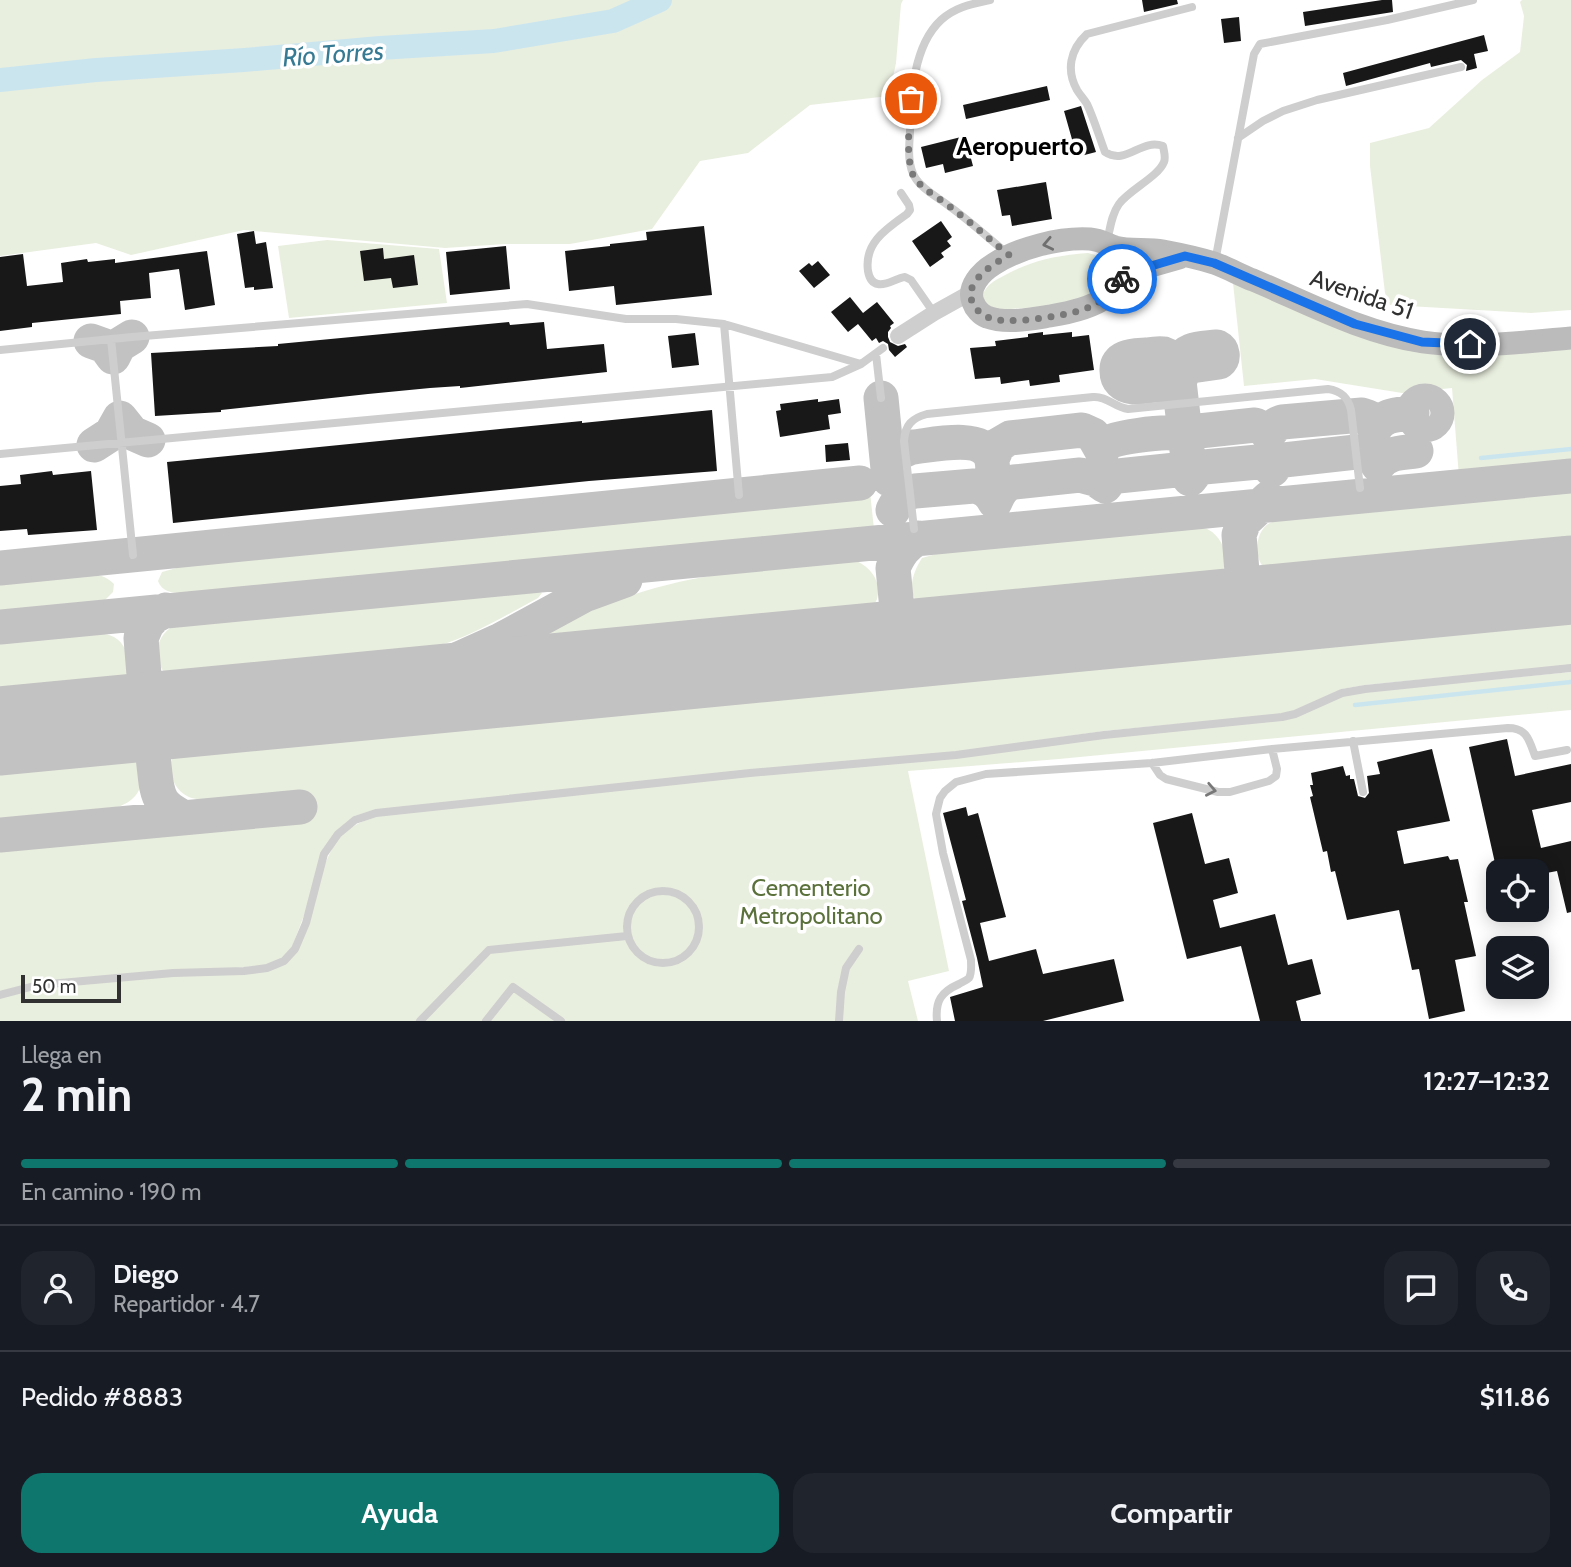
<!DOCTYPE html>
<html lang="es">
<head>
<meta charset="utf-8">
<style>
  :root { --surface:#171b24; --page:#20242c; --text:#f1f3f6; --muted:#9ea1a6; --line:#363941; --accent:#0f766e }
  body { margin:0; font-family:Cabin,sans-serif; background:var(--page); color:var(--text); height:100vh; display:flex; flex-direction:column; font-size:26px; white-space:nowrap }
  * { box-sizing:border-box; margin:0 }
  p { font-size:23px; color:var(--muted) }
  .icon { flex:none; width:38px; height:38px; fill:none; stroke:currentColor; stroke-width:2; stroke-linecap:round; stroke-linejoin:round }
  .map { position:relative; height:1021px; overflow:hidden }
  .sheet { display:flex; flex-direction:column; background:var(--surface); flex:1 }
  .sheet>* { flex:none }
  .fabs { position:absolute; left:1486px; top:859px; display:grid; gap:14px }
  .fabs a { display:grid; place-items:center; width:63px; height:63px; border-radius:14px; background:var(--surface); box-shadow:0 4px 18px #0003; font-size:35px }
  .scale { position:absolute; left:21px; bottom:18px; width:100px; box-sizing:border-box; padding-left:7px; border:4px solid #313131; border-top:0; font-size:19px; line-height:24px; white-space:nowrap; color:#313131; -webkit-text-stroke:5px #fff; paint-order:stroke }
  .pin { position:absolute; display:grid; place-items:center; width:60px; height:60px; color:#fff; margin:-30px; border:4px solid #fff; border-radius:50%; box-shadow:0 2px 7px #0007 }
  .courier { position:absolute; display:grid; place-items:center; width:70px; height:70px; margin:-35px; border:5px solid #1a73e8; border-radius:50%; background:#fff; color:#222; box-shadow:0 2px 9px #0007 }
  .overview em { font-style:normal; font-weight:700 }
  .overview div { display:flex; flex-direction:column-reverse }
  .overview { display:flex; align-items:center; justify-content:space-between; height:119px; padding:0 21px }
  h1 { font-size:46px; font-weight:700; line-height:52px }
  .bar { display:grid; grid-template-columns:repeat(4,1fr); gap:10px 7px; align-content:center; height:84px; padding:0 21px }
  .bar i { height:9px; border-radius:5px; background:var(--line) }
  .bar .active { background:var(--accent) }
  .bar p { grid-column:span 4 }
  .line { display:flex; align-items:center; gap:18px; padding:0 21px; border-top:2px solid var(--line) }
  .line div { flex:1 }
  .round { display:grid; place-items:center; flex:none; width:74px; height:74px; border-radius:21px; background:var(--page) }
  .cta { display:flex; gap:14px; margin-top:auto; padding:14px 21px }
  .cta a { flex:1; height:80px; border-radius:21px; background:var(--accent); color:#fff; font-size:28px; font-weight:700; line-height:80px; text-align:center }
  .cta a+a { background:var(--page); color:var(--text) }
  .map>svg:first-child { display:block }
  .green { fill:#e9efdf }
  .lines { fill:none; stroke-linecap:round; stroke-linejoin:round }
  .stream { stroke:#cbe5ef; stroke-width:4.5 }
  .river { stroke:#cbe5ef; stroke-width:24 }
  .taxiway { stroke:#c2c2c2; stroke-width:35 }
  .runway { stroke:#c2c2c2; stroke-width:89 }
  .building { fill:#181818 }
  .service { stroke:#cecece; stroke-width:8 }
  .minor { stroke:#cecece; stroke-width:16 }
  .secondary { stroke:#bbb; stroke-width:23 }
  .oneway { stroke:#6f6f6f }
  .oneway2 { stroke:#787878 }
  .done { stroke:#797979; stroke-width:7; stroke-dasharray:0 12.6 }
  .route { stroke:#1a73e8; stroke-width:9 }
  .labels { text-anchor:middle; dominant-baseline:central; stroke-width:7; stroke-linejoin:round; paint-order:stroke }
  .street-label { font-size:24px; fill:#313131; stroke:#fff }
  .park-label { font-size:24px; fill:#5b713b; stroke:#fff }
  .water-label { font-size:26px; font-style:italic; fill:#377a93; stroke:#fff }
  .neighbourhood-label { font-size:26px; font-weight:bold; fill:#000; stroke:#fff }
</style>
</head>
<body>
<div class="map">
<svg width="1571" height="1021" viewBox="0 0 1571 1021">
  <rect width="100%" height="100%" fill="#fff"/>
  <!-- green -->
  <path class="green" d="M0,0H903L901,4L896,63L889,96L810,105L748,153L700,161L652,229L570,244H505L445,248L244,230L131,255L96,243L0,256Z
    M1522,0H1571V310L1531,313L1390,305L1385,293L1370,166V143L1429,128L1482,80L1520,52L1524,16L1520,2Z
    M327,240L439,249L447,303L289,318L278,246Z
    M1088,253L1107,258L1111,264L1109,279L1092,295L1057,306L993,310L982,298C985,284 996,280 1009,273C1034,260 1059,255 1088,253Z
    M1233,283L1355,333L1571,346V466L1459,477L1452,388L1402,393L1315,379L1244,386Z
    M1571,487V551L1287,578C1280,576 1271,575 1266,570C1253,559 1255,533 1268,524C1273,521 1279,521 1285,520V515Z
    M870,492L874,529L188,593C176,593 163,594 158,581L162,572L180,567L179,561Z
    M1198,527C1202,528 1206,528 1209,530C1222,537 1230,557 1223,570C1219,578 1208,583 1201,587L938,611C933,610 925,609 921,606C905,593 913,572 922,558L936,554Z
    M854,560C870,566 882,581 877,599C875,604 872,609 867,612C862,615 853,617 846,618L522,650C535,636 555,628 572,620C666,573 753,569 854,560Z
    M84,570L86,576C98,574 105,575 114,584L113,592L105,600L0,610V579Z
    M539,592L542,593L538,598C508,614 479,632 447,643C393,663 336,669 279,675C246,678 212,682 178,684C153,671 149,639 175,625Z
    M1571,609V665L1365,685L1342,689L1293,711L1282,714L1104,731L956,752L750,770L375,810L336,831L292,947L282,958L266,965L0,991V847L305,818L301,790L204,800C198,799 192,799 187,796C171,788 164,763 178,748C181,745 188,742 192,739Z
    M92,634C100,634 107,633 114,637C132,647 134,678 115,688C104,694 89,693 77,694C51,696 26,699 0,701V643Z
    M1571,672V710L1059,759L908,771L949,971L908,981L918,1021H0V998L38,988L173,976L244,974L298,951C307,922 322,853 343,834C353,825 363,821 376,816L1104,737L1282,720L1342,696L1365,692Z
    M109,747C113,747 117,746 120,747C136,752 145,775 139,790C135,799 126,804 118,807L0,818V758Z"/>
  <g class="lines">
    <!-- stream -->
    <path class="stream" d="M1481,458L1571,449
      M1355,705L1571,682"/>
    <!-- river -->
    <path class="river" d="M0,80L96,70L244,60L380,48L494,41L613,21L660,0"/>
    <!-- taxiway -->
    <path class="taxiway" d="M91,341L105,346L113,357L119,345L132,337
      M1177,364C1187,347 1199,349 1217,347C1223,350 1224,358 1219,362L1191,366C1183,370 1181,376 1179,383
      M1179,391C1162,375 1135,396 1121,382C1118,379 1117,375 1117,371C1116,355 1135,356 1147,355C1153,354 1159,353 1164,354C1170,356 1173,359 1177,364L1188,459
      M881,398L889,479
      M1413 413a12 12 0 1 1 24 0a12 12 0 1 1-24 0Z
      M94,445L111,434L120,418L132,433L148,440
      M992,459L998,445L1010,438L1082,430L1093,435L1102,451L1105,444C1116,437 1159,432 1172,433C1178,434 1182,438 1186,442L1194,433L1199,431L1255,425L1264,429L1268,434L1277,424L1282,422L1362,415L1368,417L1375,428C1384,414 1397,415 1412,413
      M888,468C893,455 900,451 913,447C933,445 979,434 990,455C993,461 993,470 993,477
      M893,510C898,500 903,493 915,491L974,486C985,488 990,493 995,502C999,493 1003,485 1014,482L1080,475L1095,479L1105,486L1111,478L1118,476L1176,470L1186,473L1190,479L1197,470L1204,467L1258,462L1267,465L1272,470L1278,462L1284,460L1356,452C1368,451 1372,455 1378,465C1387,452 1402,453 1416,451
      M0,568L860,483
      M1243,584C1250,597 1258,603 1271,609
      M166,610L155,616L147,624L141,638L145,687L149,697L157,705L177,714
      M1221,613L1235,601L1243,584L1239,535L1244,521L1269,498
      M898,619L909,633L928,642
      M0,627L1571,476
      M501,640C491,660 494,668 512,682
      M875,647L891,633L898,619L893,568C899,554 905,545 918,538
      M328,699L377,687L441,667L501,640L584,595L625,580
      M177,714C147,726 152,747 155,774C156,784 157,793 162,801C167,809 176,813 184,818
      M121,719C137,723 144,733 152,747
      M0,835L300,807"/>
    <!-- runway -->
    <path class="runway" d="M0,731L1571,580"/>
  </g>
  <!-- building -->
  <path class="building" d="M1142,0H1177L1178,4L1144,12Z
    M1382,0H1392L1393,12L1305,26L1303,12Z
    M1239,17L1241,41L1224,43L1221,19Z
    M1484,35L1488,51L1474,54L1477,68L1466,71L1467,65L1461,60L1431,67L1430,63L1346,86L1343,73Z
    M1047,86L1050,100L966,119L963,105Z
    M1081,106L1096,152L1077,157L1064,111Z
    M965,136L973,166L945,173L943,164L926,168L921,147Z
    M1046,182L1052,219L1012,226L1010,215L1002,216L997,190Z
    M941,221L952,237L947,241L951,246L941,253L944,257L930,267L912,241Z
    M704,226L712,295L616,305L614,286L569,291L565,251L610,246V244L647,240L646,232Z
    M254,231L256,244L266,242L273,288L254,290V287L245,288L237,234Z
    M506,246L510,289L450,295L446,252Z
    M383,248L384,259L414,255L418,285L393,288L391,278L364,281L360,251Z
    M207,251L215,305L185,310L179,269L149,273L151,298L120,301L121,314L32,323V327L0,331V257L23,254L27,286L63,282L61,263L87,259L88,262L115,259V263Z
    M818,261L830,275L814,288L799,271L809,263L812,266Z
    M850,297L863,313L877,302L894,323L890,326L891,328L888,332V337L890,342L898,346L905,344L907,347L895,357L889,350L888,344L883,341L879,343L876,338L872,341L858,324L848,332L831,312Z
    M509,322L510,325L544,322L547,349L604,344L607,372L460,388V386L430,388L368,394L221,410V412L155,416L151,353L278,346V344Z
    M1043,332V335L1072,332V337L1089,335L1094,370L1059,375L1060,382L1030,386L1029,380L1001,384L1000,377L975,379L970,348L996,346L995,341L1028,337V334Z
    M695,333L699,365L672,368L668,336Z
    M818,399V402L839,399L841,413L828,415L830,429L780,437L776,411L781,410L780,404Z
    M712,410L717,471L589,481L173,523L167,462L582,421V423Z
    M848,443L850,460L826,462L825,445Z
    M52,471L53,475L91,471L97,530L28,535L27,529L0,531V486L21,484L20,475Z
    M1507,739L1515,776L1571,764V802L1532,810L1541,848L1571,841V912L1567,913L1557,871L1536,875V872H1497L1469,747Z
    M1432,749L1450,821L1397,831L1404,864L1448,856L1450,860L1458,859L1468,902H1464L1476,956L1455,960L1465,1011L1429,1019L1419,969L1412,970L1399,910L1347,920L1335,871L1331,872L1327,851L1323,852L1310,797L1313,796L1310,785H1313L1311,773L1343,766L1346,776L1350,775V779H1354L1358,796L1365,798L1369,793L1367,776L1380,774L1377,762Z
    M966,807L968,816L978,813L1006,917L980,923L989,961L1036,949L1043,974L1114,959L1124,1001L1043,1021H955L950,997L983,987L977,958L962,901L966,900L943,813Z
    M1192,813L1205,864L1229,858L1238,893L1213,900L1220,928L1275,914L1288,965L1312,959L1321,994L1296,1001L1301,1021H1260L1241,946L1187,959L1153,823Z"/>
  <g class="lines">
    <!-- service -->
    <path class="service" d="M990,0C972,4 955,7 941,20C913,46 911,96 910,132C909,147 907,166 916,179C923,190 939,198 949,206C970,221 988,238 1008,254
      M1238,138L1263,121L1283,111L1317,100L1461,67
      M901,193L909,205L910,210L907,214C886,229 864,243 868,271C869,277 872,283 878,284C887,286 896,278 905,277L911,280L934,313
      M1107,242C1110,230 1111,215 1119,204C1129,190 1158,177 1164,162C1166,157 1164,152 1163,146C1141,138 1126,166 1105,152C1099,136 1094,119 1087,104C1084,99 1080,95 1077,90C1066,70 1070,50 1087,34L1192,7
      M1215,262L1254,54L1260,44L1387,20L1473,0
      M724,324L739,495
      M111,339L133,555
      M0,350L132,337L527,304L626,319H676L724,324L861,364
      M876,354L881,398
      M0,454L832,377L861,364L883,348
      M914,529L904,441C905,425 912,418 927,414L1093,397C1107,396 1114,407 1128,409L1328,389C1341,391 1348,397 1351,410L1360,488
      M1353,741L1363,792
      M1152,763L1160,775L1166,779L1218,792H1230L1269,781L1276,776L1277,769L1272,749
      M627 927a36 36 0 1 1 72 0a36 36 0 1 1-72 0Z
      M0,995L38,985L173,973L244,971L267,968L284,961L295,949L306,923L324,854L338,834L355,820L376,813L750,773L956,755L1104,735L1282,717L1295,714L1342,693L1365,689L1571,668
      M420,1021L489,950L627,936
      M486,1021L513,987L561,1021
      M839,1021L841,992L846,968L859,949
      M937,1021C935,1001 941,992 959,984C962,982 966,981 969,978C972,973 971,966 971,960L943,853L936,814L940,798L945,791L956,782L986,774L1152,763L1272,749L1508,728C1527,728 1529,740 1535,756L1567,750"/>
    <!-- minor -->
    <path class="minor" d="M898,336L934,313L970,293"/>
    <!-- secondary -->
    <path class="secondary" d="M1114,247C1140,296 1087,310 1050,316C1031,319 1006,324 987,317C981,315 975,308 973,302C967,287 981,272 994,264C1019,248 1060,237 1090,239C1101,240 1106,244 1115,247C1130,251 1147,248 1163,251C1179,254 1198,258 1214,263C1228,268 1240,275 1253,280C1308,303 1363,333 1423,342C1471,349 1522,342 1571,338
      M1120,280L1151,266L1179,258"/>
  </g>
  <!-- one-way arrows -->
  <defs><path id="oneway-chevron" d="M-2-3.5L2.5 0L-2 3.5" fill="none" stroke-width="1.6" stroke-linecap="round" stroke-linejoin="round" transform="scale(1.75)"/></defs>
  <use class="oneway" href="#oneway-chevron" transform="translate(1048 244) rotate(168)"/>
  <use class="oneway2" href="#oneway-chevron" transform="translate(1211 790) rotate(11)"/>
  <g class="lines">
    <!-- done -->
    <path class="done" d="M911,99C910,121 905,154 913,175C919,188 943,200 954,210C973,224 990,240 1009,255C992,265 959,284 975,307C981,315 989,319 998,320C1019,323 1076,315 1094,305C1106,299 1112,288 1122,279"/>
    <!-- route -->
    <path class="route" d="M1122,279L1151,266L1185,256L1214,263L1355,324L1422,342L1470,344"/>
  </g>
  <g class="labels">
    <!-- street labels -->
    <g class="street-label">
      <text transform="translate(1362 294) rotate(19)">Avenida 51</text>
    </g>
    <!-- park labels -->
    <g class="park-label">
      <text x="811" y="887">Cementerio<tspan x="811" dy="28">Metropolitano</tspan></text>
    </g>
    <!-- water labels -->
    <g class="water-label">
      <text transform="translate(333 54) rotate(-4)">Río Torres</text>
    </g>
    <!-- neighbourhood labels -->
    <g class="neighbourhood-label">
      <text x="1020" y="146">Aeropuerto</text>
    </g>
  </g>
</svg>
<div class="fabs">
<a><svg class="icon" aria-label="locate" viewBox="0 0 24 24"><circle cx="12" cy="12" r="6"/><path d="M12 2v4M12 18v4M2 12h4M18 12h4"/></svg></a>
<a><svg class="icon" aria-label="layers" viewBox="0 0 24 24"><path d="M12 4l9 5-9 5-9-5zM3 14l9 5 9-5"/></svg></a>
</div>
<div class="scale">50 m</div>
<div class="pin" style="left:911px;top:99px;background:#ea580c"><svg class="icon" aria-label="bag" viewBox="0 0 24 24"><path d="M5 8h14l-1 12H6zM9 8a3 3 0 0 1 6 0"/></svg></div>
<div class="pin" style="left:1470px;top:344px;background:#1f2937"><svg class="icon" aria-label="home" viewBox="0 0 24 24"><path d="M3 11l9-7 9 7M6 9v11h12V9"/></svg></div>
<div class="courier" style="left:1122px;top:279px"><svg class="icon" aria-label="bike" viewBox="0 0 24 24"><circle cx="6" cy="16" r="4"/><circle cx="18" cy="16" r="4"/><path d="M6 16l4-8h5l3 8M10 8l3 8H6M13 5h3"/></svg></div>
</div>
<section class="sheet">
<div class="overview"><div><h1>2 min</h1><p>Llega en</p></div><em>12:27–12:32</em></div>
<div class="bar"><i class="active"></i><i class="active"></i><i class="active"></i><i></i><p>En camino · 190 m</p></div>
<div class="line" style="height:126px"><a class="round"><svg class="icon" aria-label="person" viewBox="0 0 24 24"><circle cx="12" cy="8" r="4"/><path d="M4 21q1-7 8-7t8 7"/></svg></a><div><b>Diego</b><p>Repartidor · 4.7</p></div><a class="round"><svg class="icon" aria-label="chat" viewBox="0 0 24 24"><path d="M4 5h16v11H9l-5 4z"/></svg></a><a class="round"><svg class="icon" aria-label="phone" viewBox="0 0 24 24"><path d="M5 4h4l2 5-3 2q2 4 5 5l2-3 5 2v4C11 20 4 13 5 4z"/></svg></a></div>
<div class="line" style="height:91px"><div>Pedido #8883</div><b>$11.86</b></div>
<div class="cta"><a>Ayuda</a><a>Compartir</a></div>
</section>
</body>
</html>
